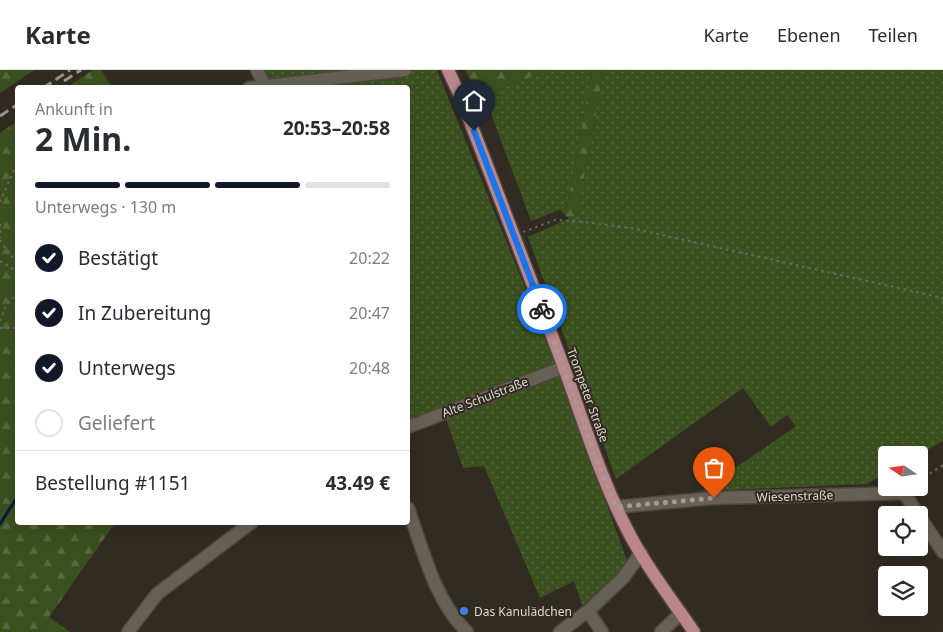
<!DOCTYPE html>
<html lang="de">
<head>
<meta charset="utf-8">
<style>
  :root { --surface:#fff; --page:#f7f7f7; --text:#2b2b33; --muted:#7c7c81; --line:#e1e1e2; --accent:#111827 }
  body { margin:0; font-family:"Noto Sans",sans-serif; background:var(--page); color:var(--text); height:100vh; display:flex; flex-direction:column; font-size:19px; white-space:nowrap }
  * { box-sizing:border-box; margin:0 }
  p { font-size:16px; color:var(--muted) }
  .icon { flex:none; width:28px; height:28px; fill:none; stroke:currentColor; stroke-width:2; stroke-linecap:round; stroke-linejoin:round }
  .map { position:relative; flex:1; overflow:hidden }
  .details { position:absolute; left:15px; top:15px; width:395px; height:440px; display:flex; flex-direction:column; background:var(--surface); border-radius:5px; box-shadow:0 5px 20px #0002 }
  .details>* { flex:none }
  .needle { width:32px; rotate:283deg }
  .fabs { position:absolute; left:878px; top:376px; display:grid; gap:10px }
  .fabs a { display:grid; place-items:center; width:50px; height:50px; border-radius:5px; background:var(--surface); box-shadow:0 5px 20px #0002; font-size:25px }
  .pin { position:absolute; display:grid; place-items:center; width:42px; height:42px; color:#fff; margin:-51px -21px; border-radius:50% 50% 50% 0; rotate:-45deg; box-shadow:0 0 5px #0007 }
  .pin .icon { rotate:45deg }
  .courier { position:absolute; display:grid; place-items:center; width:50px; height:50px; margin:-25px; border:4px solid #1a73e8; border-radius:50%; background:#fff; color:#222; box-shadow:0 1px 6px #0007 }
  .headline em { font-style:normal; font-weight:700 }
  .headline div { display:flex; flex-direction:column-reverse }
  .headline { display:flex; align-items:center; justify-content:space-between; height:85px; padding:0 20px }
  h1 { font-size:32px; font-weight:700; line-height:38px }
  .bar { display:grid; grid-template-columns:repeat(4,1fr); gap:8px 5px; align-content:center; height:60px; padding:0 20px }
  .bar i { height:6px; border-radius:4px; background:var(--line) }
  .bar .selected { background:var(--accent) }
  .bar p { grid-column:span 4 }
  .line { display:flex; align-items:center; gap:12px; padding:0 20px; border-top:1px solid var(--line) }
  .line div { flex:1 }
  ol { padding:0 20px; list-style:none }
  li { display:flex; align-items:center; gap:15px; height:55px }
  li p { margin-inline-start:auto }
  li .icon { padding:5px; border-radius:50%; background:var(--accent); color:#fff; stroke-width:4 }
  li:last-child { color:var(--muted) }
  li i { width:28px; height:28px; border:2px solid var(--line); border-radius:50% }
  header { display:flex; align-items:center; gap:30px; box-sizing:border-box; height:70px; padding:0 25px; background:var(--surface); border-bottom:1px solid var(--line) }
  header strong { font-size:24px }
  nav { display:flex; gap:28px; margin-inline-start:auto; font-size:18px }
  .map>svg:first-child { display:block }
  .grass { fill:url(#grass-dots) }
  .forest { fill:url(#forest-firs) }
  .park { fill:url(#park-tufts) }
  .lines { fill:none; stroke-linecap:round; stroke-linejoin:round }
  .stream { stroke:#061e3a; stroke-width:3 }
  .minor-casing { stroke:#4d473f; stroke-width:15 }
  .major-casing { stroke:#4d473f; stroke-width:15 }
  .path { stroke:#6d675f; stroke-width:2; stroke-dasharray:2.5 4; stroke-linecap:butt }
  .minor { stroke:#676055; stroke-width:12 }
  .major { stroke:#ba868c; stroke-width:12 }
  .rail { stroke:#9a948d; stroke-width:3; stroke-dasharray:10 5; stroke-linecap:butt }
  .done { stroke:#a29c95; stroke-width:5; stroke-dasharray:0 9 }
  .route { stroke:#1a73e8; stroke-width:6 }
  .shop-dot { fill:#3f7fe0; stroke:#322b22; stroke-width:2 }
  .labels { text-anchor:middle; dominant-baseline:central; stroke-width:4; stroke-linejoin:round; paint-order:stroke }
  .street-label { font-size:12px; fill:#ded9d3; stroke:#322b22 }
  .poi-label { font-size:12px; fill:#ded9d3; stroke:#322b22; text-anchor:start }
</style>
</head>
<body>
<header>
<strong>Karte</strong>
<nav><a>Karte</a><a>Ebenen</a><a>Teilen</a></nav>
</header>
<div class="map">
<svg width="943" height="562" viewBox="0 0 943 562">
  <defs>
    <pattern id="grass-dots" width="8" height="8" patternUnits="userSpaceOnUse" patternTransform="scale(1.25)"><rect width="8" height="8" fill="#3b501f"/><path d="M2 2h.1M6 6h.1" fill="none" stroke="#57693f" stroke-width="1.8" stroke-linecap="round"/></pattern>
    <pattern id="forest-firs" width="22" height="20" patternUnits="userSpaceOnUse" patternTransform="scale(1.25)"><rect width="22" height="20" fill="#3b501f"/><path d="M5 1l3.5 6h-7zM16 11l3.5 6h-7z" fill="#57693f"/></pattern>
    <pattern id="park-tufts" width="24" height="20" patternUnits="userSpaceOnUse" patternTransform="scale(1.25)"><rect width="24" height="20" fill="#3b501f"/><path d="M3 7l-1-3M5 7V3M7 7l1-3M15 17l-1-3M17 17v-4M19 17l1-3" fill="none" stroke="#57693f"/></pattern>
  </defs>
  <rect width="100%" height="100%" fill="#322b22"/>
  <!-- grass -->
  <path class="grass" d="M253,0H437L555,292L630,499L584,540L574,511L540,528L484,396L463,398L443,340L408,352V18L259,17Z
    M550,0H592L567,137L531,151L484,25Z
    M604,0H943V371L918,385H886V403L867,414L702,421L796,356L787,345L771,357L743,318L616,409L528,167L577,145Z"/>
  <!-- forest -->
  <path class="forest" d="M0,0H34L0,23Z
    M93,0H101L112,17H67Z
    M465,0H550L484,25H478Z
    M592,0H604L577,145L569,149L560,140L567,137Z
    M17,51L18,452L115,453L49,547L44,562H0V63Z"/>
  <!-- park -->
  <path class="park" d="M49,547L70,562H44Z"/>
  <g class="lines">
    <!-- stream -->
    <path class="stream" d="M0,454L18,426"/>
    <!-- minor casing -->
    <g class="minor-casing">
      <path id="minor" d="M257,0L265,16
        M249,18L405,0
        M408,357L564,297
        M616,437L714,428L904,423L943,482
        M408,438C423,480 434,529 467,562
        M588,541L602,562
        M128,562L157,524L252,452
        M560,562L588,541L623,508L641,483
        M661,562L681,543"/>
    </g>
    <!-- major casing -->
    <g class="major-casing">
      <path id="major" d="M448,0L460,26C495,115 529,205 563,295C584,353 602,413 631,467C649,501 673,531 694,562"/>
    </g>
    <!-- path -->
    <path class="path" d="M0,132L18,91
      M0,154L1,157L0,168
      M523,162L555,150L576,151L631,158L943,228
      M0,170L8,183L18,192
      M0,191L18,202
      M0,251L7,233L18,224
      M0,258H18
      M919,411L943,395"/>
    <!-- minor -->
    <use href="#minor" class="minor"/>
    <!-- major -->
    <use href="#major" class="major"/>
    <!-- rail -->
    <path class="rail" d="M64,11L81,0
      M43,18L70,0
      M0,46L18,34"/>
  </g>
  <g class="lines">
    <!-- done -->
    <path class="done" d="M542,239L600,398L616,437L714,428"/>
    <!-- route -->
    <path class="route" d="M474,61L542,239"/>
  </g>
  <!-- markers -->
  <circle class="shop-dot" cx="464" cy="541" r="5"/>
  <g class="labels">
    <!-- street labels -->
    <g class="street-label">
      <text transform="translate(588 325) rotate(70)">Trompeter Straße</text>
      <text transform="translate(485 327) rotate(-21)">Alte Schulstraße</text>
      <text transform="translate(795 426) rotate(-2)">Wiesenstraße</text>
    </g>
    <!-- poi labels -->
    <g class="poi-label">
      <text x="474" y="541">Das Kanulädchen</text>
    </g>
  </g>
</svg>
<div class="fabs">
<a><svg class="needle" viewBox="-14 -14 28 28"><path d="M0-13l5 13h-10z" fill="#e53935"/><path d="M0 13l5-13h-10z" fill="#7c7c81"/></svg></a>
<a><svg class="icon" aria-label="locate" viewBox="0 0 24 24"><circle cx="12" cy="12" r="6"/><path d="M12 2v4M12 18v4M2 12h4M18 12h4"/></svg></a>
<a><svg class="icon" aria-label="layers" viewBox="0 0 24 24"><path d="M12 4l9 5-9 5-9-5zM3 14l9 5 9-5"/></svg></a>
</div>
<div class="pin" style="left:714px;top:428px;background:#ea580c"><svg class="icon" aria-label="bag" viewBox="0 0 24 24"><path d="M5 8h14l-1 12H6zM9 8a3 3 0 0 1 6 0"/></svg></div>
<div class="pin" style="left:474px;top:61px;background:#1f2937"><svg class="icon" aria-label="home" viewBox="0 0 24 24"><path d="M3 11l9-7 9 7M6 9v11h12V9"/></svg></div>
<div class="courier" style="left:542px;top:239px"><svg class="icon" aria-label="bike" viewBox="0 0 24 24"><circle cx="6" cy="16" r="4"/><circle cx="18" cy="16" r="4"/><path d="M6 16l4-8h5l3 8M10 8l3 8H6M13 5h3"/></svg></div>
<section class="details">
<div class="headline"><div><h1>2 Min.</h1><p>Ankunft in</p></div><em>20:53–20:58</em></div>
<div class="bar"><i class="selected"></i><i class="selected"></i><i class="selected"></i><i></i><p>Unterwegs · 130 m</p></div>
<ol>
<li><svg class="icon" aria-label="check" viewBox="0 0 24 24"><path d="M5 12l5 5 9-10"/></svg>Bestätigt<p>20:22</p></li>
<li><svg class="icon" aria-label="check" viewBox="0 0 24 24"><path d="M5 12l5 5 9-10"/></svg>In Zubereitung<p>20:47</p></li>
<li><svg class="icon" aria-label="check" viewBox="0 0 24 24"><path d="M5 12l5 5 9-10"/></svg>Unterwegs<p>20:48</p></li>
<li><i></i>Geliefert</li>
</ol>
<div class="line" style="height:65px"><div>Bestellung #1151</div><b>43.49 €</b></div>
</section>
</div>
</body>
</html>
